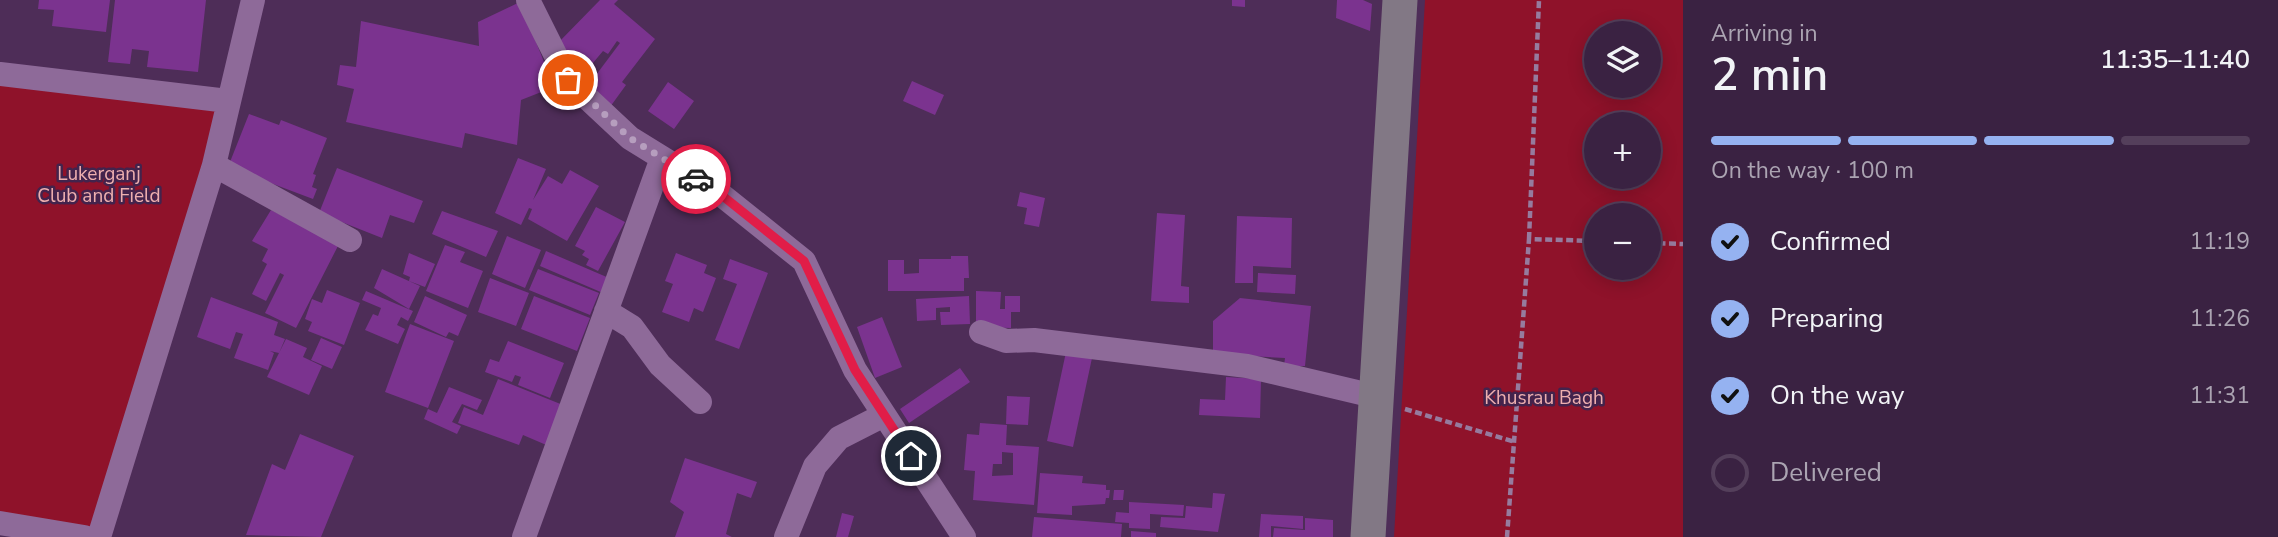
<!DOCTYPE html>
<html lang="en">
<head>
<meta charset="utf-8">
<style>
  :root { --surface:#3a2242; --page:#412a49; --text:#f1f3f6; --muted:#aba4b2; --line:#543f5b; --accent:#95b2f1 }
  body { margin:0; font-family:"Nunito Sans",sans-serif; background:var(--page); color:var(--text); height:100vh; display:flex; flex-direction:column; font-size:26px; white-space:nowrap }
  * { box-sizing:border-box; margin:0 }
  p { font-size:23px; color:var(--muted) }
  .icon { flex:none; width:38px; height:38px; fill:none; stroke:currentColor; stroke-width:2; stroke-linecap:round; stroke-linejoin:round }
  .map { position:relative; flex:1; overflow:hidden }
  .sheet { display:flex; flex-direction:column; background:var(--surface); width:595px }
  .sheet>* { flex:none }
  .controls { position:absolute; left:1584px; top:21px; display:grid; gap:14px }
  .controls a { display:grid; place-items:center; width:77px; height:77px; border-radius:50%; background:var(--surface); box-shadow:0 4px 18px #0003,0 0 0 2px var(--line); font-size:35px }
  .pin { position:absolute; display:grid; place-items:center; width:60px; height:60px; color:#fff; margin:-30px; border:4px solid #fff; border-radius:50%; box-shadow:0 2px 7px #0007 }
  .courier { position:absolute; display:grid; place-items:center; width:70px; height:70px; margin:-35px; border:5px solid #e11d48; border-radius:50%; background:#fff; color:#222; box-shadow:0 2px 9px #0007 }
  .overview em { font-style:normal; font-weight:600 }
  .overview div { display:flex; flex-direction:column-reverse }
  .overview { display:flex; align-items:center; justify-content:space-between; height:119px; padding:0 28px }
  h1 { font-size:46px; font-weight:600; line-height:52px }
  .bar { display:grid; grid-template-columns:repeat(4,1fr); gap:10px 7px; align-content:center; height:84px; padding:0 28px }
  .bar i { height:9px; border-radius:5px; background:var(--line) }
  .bar .on { background:var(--accent) }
  .bar p { grid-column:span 4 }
  ol { padding:0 28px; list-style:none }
  li { display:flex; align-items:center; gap:21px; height:77px }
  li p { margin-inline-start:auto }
  li .icon { padding:7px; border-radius:50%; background:var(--accent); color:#111; stroke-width:4 }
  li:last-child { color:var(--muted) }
  li i { width:38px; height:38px; border:4px solid var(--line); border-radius:50% }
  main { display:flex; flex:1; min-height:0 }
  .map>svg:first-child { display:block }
  .green { fill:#8f122a; fill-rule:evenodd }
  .building { fill:#7b338f; fill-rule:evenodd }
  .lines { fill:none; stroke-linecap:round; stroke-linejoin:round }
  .path { stroke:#967b9e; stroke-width:4.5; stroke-dasharray:7 3.5; stroke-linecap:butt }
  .street { stroke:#8e6a99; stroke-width:24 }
  .secondary { stroke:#827885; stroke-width:35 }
  .done { stroke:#b69ebe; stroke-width:7; stroke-dasharray:0 12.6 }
  .route { stroke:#e11d48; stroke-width:9 }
  .labels { text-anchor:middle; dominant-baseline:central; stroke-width:5; stroke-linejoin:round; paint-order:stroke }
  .park-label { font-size:19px; fill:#eeafaf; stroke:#43234c }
</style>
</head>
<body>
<main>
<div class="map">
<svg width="1683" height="537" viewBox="0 0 1683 537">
  <rect width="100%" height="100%" fill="#4e2d58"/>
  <!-- green -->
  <path class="green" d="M1425,0H1683V537H1394ZM1596,33H1648V86H1596ZM1596,124H1648V177H1596ZM1596,215H1648V268H1596Z
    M0,74L228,101L99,537L0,526Z"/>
  <!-- building -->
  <path class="building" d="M39,0H110L106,32L52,26L54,10L38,9Z
    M115,0H206L198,72L147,67L149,51L132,49L130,64L108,62Z
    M600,0H618L614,4L655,39L622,82L626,85L610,107L587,87L620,43L617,41L608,54L603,51L582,76L568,63L571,59L558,43Z
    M1232,0H1245V7L1232,6Z
    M1337,0H1363L1372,4L1370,31L1336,18Z
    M520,2L554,87L521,100L517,145L465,133L462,148L346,122L354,89L337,85L340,65L356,67L361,21L479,46L478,22Z
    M912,81L944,95L935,115L903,101Z
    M668,82L694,101L674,129L648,111Z
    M249,114L279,125L281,120L327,138L313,174L316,175L312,187L317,189L313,199L228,167Z
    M518,158L546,169L533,200L548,176L562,184L570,170L599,186L567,241L528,219L532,209L529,208L521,225L495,213Z
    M337,168L423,201L414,223L390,215L382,238L319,213Z
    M1020,192L1045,198L1039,227L1024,224L1027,208L1017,206Z
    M596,207L625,222L598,271L586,265L589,259L582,255L585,251L575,246Z
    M271,210L339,244L296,328L265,313L284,275L280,273L266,301L252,294L267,264L262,261L268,249L252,241Z
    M442,211L498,231L486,257L432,234Z
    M1157,213L1185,215L1181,286L1189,287V303L1151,301Z
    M1237,216L1292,218L1291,268L1253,266V283H1235Z
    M507,236L541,250L525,288L492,274Z
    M445,245L465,252L460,262L483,271L468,308L426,291Z
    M546,251L609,278L603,293L540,266Z
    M409,253L435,264L425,287L409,281L410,277L403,274Z
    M676,253L707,265L704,273L716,278L703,312L694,308L689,322L662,312L673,284L665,281Z
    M951,256H968L969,278H964V291H888V260H904V274L919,273V259H951Z
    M730,259L768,273L739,349L715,340L737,284L723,279Z
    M382,269L420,286L409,309L374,288Z
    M538,269L599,293L590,315L529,290Z
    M1258,273L1296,275L1295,294L1257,292Z
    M490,278L529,293L516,326L478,312Z
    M327,290L360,303L344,345L308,331L312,322L305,319L312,299L322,303Z
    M366,291L413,311L408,321L401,317L397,325L405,329L398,344L365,330L373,314L378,316L381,308L362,300Z
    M976,291L1001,292L1000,309H1005V296H1020V312H1011V328L976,327Z
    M425,296L467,315L458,336L449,332L446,337L414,322Z
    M534,296L590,318L577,351L521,329Z
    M969,296L970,324L941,325L940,312H950V307L936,308V320L917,321L916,299Z
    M211,297L278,322L274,335L285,339L279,353L270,351L274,353L268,370L234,358L243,334L236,332L230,349L197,337Z
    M1240,298L1311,306L1305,366H1284L1285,358L1213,354V321Z
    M882,317L902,367L875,378L857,327Z
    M410,324L454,341L428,408L385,392Z
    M321,338L342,347L332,369L311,360Z
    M286,339L307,348L303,357L322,366L309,395L267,377Z
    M508,341L564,363L550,398L518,385L521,377L515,375L512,382L485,372L490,359L499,362Z
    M1066,352L1092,358L1073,447L1047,441Z
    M960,368L970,382L909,423L900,409Z
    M1226,377L1261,379L1260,418L1199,415L1200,399L1225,400Z
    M498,379L568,407L551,447L523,435L519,445L458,423L464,407L483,415Z
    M449,387L482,400L477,410L462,404L452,422L461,426L457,434L424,419L428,409L437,413Z
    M1007,396L1030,397L1028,425L1006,424Z
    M980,423L1007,425L1006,445L1039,447L1034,505L973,500L975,471L964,470L967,434L979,435ZM1002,452L1013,453V475L992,476L993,464H1002Z
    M300,434L354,456L321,537L246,535L272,464L285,470Z
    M685,458L757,482L751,498L737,493L726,534L732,537H675L684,512L670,502Z
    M1040,473L1083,476L1082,483L1106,485V490H1110L1109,498H1106L1105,504L1072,506V515L1037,513Z
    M1114,490H1124L1123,500H1113Z
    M1213,493L1225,494L1218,532L1160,527L1161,517L1185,518L1186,506L1212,508Z
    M1129,502L1184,505L1183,516L1150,514V529L1129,528V523L1115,522L1116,512L1129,513Z
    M842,513L854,516L848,537H836Z
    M1261,514L1303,516V529L1271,526V537H1259Z
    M1034,517L1122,524L1121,537H1032Z
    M1305,518L1333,520V537H1273L1274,528L1305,530Z
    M1131,531L1156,533V537H1131Z"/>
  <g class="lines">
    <!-- path -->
    <path class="path" d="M1529,239L1539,0
      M1648,243L1683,244
      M1405,409L1515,442
      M1507,537L1529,239L1596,241"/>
    <!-- street -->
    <path class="street" d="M528,0L568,80L630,138L719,193L804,261L855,370L964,537
      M0,74L228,101
      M214,165L350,240
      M606,311L632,327L660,365L700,402
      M981,332L1006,341L1034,340L1247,366L1378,397
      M0,523L84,537
      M99,537L214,165L253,0
      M524,537L662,158
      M786,537L815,466L839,438L884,415"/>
    <!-- secondary -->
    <path class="secondary" d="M1368,537L1400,0"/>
  </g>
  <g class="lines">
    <!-- done -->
    <path class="done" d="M568,80L630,138L696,179"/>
    <!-- route -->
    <path class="route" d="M696,179L719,193L804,261L855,370L911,456"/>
  </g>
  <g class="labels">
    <!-- park labels -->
    <g class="park-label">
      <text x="99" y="174">Lukerganj<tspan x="99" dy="22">Club and Field</tspan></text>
      <text x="1544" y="398">Khusrau Bagh</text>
    </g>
  </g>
</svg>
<div class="controls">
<a><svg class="icon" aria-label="layers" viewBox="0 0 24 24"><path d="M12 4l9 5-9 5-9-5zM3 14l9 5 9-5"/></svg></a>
<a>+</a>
<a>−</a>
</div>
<div class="pin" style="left:568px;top:80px;background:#ea580c"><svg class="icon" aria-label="bag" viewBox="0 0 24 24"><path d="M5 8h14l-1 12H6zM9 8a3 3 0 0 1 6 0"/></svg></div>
<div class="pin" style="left:911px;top:456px;background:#1f2937"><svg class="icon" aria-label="home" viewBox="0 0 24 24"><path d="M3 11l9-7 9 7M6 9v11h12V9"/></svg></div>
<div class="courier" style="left:696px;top:179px"><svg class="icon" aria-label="car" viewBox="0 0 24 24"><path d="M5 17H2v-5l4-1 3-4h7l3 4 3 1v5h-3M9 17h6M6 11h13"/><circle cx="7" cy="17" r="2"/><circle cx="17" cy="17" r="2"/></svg></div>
</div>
<section class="sheet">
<div class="overview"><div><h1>2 min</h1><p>Arriving in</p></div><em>11:35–11:40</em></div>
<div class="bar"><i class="on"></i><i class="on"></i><i class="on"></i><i></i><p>On the way · 100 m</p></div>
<ol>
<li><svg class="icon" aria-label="check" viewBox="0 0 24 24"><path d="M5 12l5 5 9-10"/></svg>Confirmed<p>11:19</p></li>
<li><svg class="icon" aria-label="check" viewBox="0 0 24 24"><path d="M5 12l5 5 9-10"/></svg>Preparing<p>11:26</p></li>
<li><svg class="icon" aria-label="check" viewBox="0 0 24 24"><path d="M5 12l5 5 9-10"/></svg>On the way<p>11:31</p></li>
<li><i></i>Delivered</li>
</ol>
</section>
</main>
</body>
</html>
